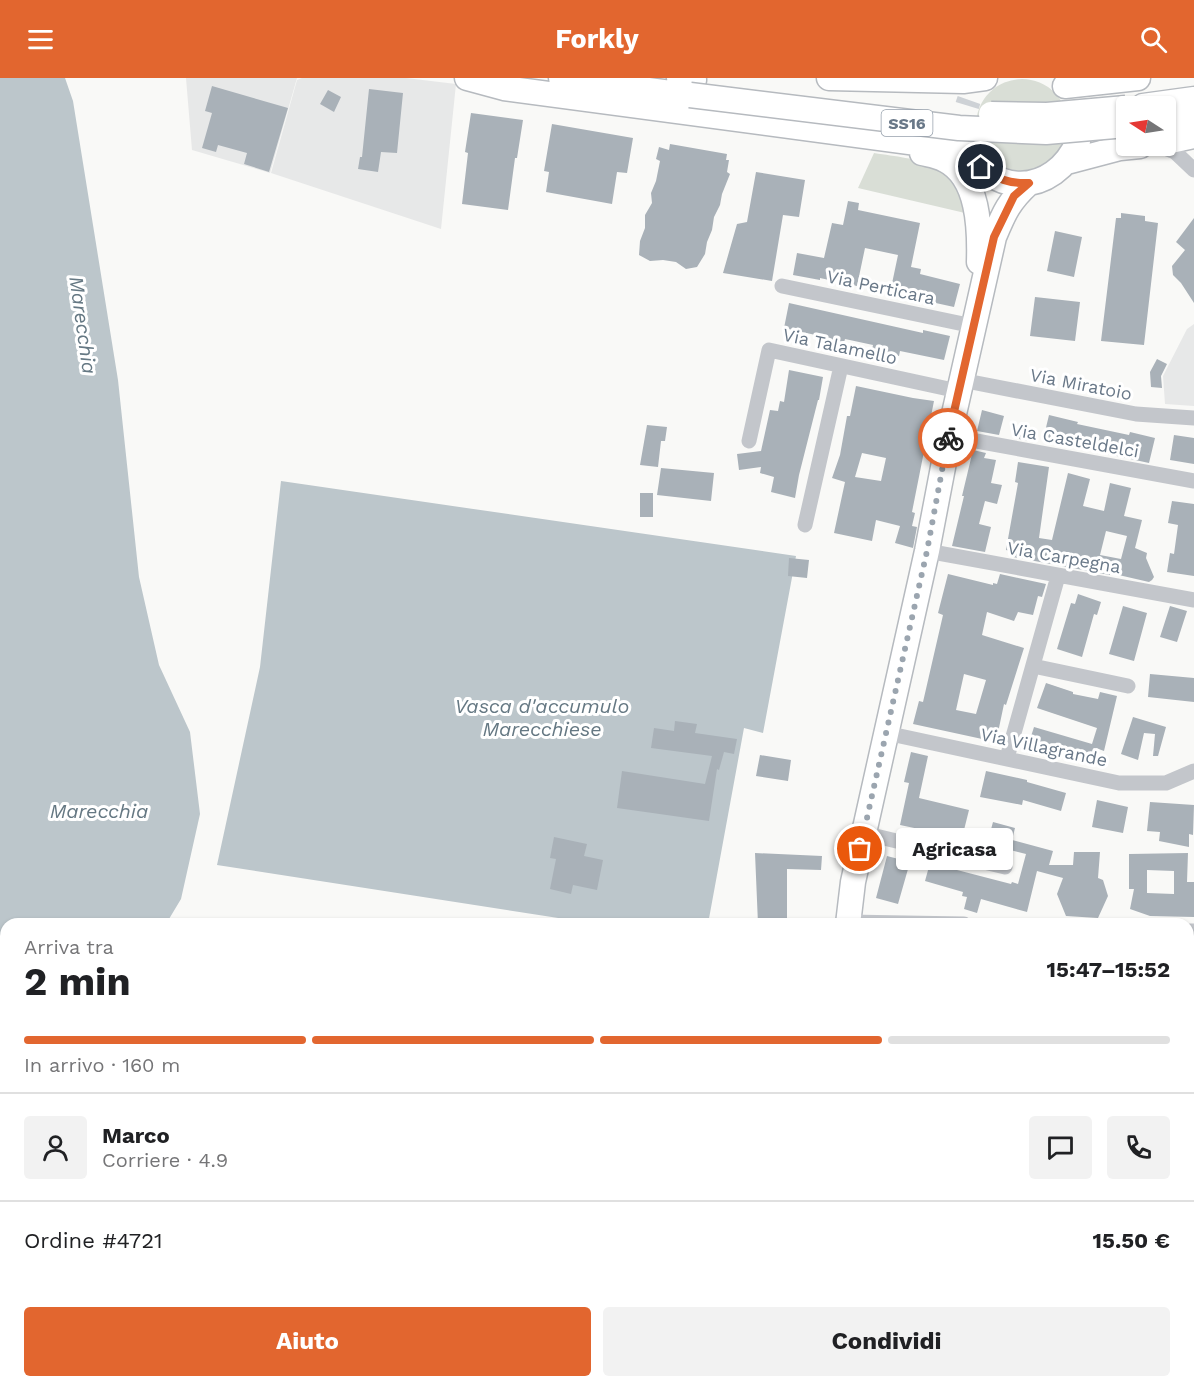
<!DOCTYPE html>
<html lang="it">
<head>
<meta charset="utf-8">
<style>
  :root { --surface:#fff; --page:#f2f2f2; --text:#202124; --muted:#757577; --line:#e0e0e0; --accent:#e2662f }
  body { margin:0; font-family:"Work Sans",sans-serif; background:var(--page); color:var(--text); height:100vh; display:flex; flex-direction:column; font-size:22px; white-space:nowrap }
  * { box-sizing:border-box; margin:0 }
  p { font-size:20px; color:var(--muted) }
  .icon { flex:none; width:33px; height:33px; fill:none; stroke:currentColor; stroke-width:2; stroke-linecap:round; stroke-linejoin:round }
  .map { position:relative; flex:1; overflow:hidden }
  .sheet { position:absolute; left:0px; top:840px; width:1194px; height:470px; display:flex; flex-direction:column; background:var(--surface); border-radius:18px 18px 0 0; box-shadow:0 2px 4px #0004 }
  .sheet>* { flex:none }
  .needle { width:39px; rotate:282deg }
  .buttons { position:absolute; left:1116px; top:18px; display:grid; gap:12px }
  .buttons a { display:grid; place-items:center; width:60px; height:60px; border-radius:6px; background:var(--surface); box-shadow:0 2px 4px #0004; font-size:30px }
  .pin { position:absolute; display:grid; place-items:center; width:51px; height:51px; color:#fff; margin:-26px; border:3px solid #fff; border-radius:50%; box-shadow:0 2px 6px #0007 }
  .courier { position:absolute; display:grid; place-items:center; width:60px; height:60px; margin:-30px; border:4px solid #e2662f; border-radius:50%; background:#fff; color:#222; box-shadow:0 2px 8px #0007 }
  .bubble { position:absolute; height:42px; border-radius:6px; background:var(--surface); box-shadow:0 2px 4px #0004; font-size:20px; font-weight:700; line-height:42px; text-align:center }
  .summary em { font-style:normal; font-weight:700 }
  .summary div { display:flex; flex-direction:column-reverse }
  .summary { display:flex; align-items:center; justify-content:space-between; height:102px; padding:0 24px }
  h1 { font-size:39px; font-weight:700; line-height:45px }
  .bar { display:grid; grid-template-columns:repeat(4,1fr); gap:9px 6px; align-content:center; height:72px; padding:0 24px }
  .bar i { height:8px; border-radius:4px; background:var(--line) }
  .bar .selected { background:var(--accent) }
  .bar p { grid-column:span 4 }
  .line { display:flex; align-items:center; gap:15px; padding:0 24px; border-top:2px solid var(--line) }
  .line div { flex:1 }
  .round { display:grid; place-items:center; flex:none; width:63px; height:63px; border-radius:6px; background:var(--page) }
  .cta { display:flex; gap:12px; margin-top:auto; padding:12px 24px }
  .cta a { flex:1; height:69px; border-radius:6px; background:var(--accent); color:#fff; font-size:24px; font-weight:700; line-height:69px; text-align:center }
  .cta a+a { background:var(--page); color:var(--text) }
  header { display:flex; justify-content:space-between; align-items:center; height:78px; padding:0 24px; background:var(--accent); color:#fff; font-size:27px; font-weight:700 }
  .map>svg:first-child { display:block }
  .built { fill:#e7e8e8 }
  .green { fill:#d9ded6 }
  .water { fill:#bcc6cb }
  .building { fill:#a9b1b8; fill-rule:evenodd }
  .lines { fill:none; stroke-linecap:round; stroke-linejoin:round }
  .primary-tunnel { stroke:#ced2d6; stroke-width:24; stroke-dasharray:24 12; stroke-linecap:butt }
  .primary-casing { stroke:#b6babf; stroke-width:27 }
  .minor { stroke:#c3c6cb; stroke-width:15 }
  .primary { stroke:#fff; stroke-width:24 }
  .primary-bridge-casing { stroke:#b6babf; stroke-width:27; stroke-linecap:butt }
  .primary-bridge { stroke:#fff; stroke-width:24 }
  .done { stroke:#9ba5af; stroke-width:6; stroke-dasharray:0 10.8 }
  .route { stroke:#e2662f; stroke-width:8 }
  .labels { text-anchor:middle; dominant-baseline:central; stroke-width:6; stroke-linejoin:round; paint-order:stroke }
  .shield { fill:#fff; stroke:#96a0ac; stroke-width:1.5 }
  .shield-label { font-size:16px; font-weight:bold; fill:#697888 }
  .street-label { font-size:18px; fill:#697888; stroke:#fff }
  .water-label { font-size:20px; font-style:italic; fill:#657883; stroke:#fff }
</style>
</head>
<body>
<header><svg class="icon" aria-label="menu" viewBox="0 0 24 24"><path d="M4 6h16M4 12h16M4 18h16"/></svg>Forkly<svg class="icon" aria-label="search" viewBox="0 0 24 24"><circle cx="10" cy="10" r="6"/><path d="M15 15l6 6"/></svg></header>
<div class="map">
<svg width="1194" height="1309" viewBox="0 0 1194 1309">
  <rect width="100%" height="100%" fill="#f9f9f7"/>
  <!-- built -->
  <path class="built" d="M186,0H297L270,95L192,72Z
    M302,0H406L456,6L441,151L271,95L297,2Z
    M1194,246V328L1165,326L1163,298L1187,251Z"/>
  <!-- green -->
  <path class="green" d="M976 47a46 46 0 1 1 92 0a46 46 0 1 1-92 0Z
    M874,75C918,82 956,82 965,135L858,110Z
    M1188,1076H1194V1188H1188Z"/>
  <!-- water -->
  <path class="water" d="M0,0H65L73,23L118,302L139,499L159,587L190,654L200,736L181,821L166,846H6V994L0,997Z
    M281,403L796,478L763,655L744,650L708,846H597L217,787L260,589Z"/>
  <!-- building -->
  <path class="building" d="M212,8L288,30L269,94L244,86L247,75L218,67L216,74L202,70L212,35L205,33Z
    M369,11L403,15L397,75L381,74L378,94L358,91L360,79H362Z
    M328,12L341,19L334,34L320,26Z
    M471,35L523,42L517,80H515L508,132L462,126L468,75L465,74Z
    M552,46L633,60L627,95L617,94L612,126L546,114L549,94L544,93Z
    M670,66L727,76L726,82H729L727,94L730,96L722,116L720,127L714,139L712,152L707,164L705,176L697,189L686,191L676,184L663,182L650,183L639,177L640,163L645,150V137L652,125L651,115L656,103L660,83L656,81L659,69L669,72Z
    M756,94L805,102L799,139L783,137L772,203L723,195L737,146L747,144Z
    M848,123L859,125L858,132L920,145L911,189L921,191L920,196L960,206L954,229L890,215L898,177L865,170L857,208L820,200V202L793,197L797,175L824,180L832,145L843,147Z
    M1121,135L1145,138V143L1158,145L1144,267L1101,263L1116,140H1121Z
    M1194,140V225L1181,205L1173,197L1172,188L1185,172L1176,164Z
    M1055,153L1082,159L1074,199L1047,193Z
    M1035,219L1080,224L1075,263L1030,258Z
    M789,225L923,255V252L950,258L944,282L900,273L899,278L872,272L873,267L845,261L843,268L828,264L829,260L784,250Z
    M1157,281L1167,286L1161,298L1162,310L1151,309L1150,294Z
    M789,292L823,299L819,322H818L799,397L795,420L771,414L774,399L760,395L761,389L739,392L737,376L761,373L770,332L778,333L780,323L784,324Z
    M856,308L913,320L934,323L912,434L915,435L912,448L917,449L913,470L895,465L900,448L876,442L872,463L834,455L845,404L832,400L840,377L847,338H850ZM862,375L886,380L881,403L855,399Z
    M982,332L1004,338L999,357L977,353Z
    M1049,337L1078,344L1077,346L1129,357L1130,354L1155,360L1149,385L1043,362Z
    M647,347L667,349L665,363H661L658,389L640,387Z
    M1023,348L1037,352L1034,364L1019,361Z
    M1174,357L1194,360V386L1170,382Z
    M973,372L986,375L984,380L996,382L991,405L1002,407L997,426L985,423L979,446L991,449L985,474L952,468L964,418H962Z
    M1018,384L1049,389L1039,460L1052,462L1068,395L1090,401L1083,428L1104,433L1110,405L1131,410L1124,438L1142,442L1135,470L1147,475L1146,480L1154,499L1152,502L1149,504L1110,495V497L1013,479L1014,474L1006,472L1018,405L1015,404ZM1106,453L1127,458L1121,481L1100,477Z
    M661,390L714,395L711,423L657,417Z
    M640,415H653V439H640Z
    M1172,423L1194,426V498L1167,494L1170,475L1174,476L1178,447L1168,445Z
    M789,480L809,482L807,500L788,498Z
    M948,496L993,507V505L997,506L1000,496L1046,506L1042,519L1038,518L1033,537L1018,534L1014,543L987,534L982,557L1024,570L1006,627L1004,626L996,664L913,646L919,623L923,624L943,537L938,535ZM964,596L986,602L976,636L956,632Z
    M1078,516L1101,524L1097,537L1094,536L1082,579L1057,571L1071,525L1075,526Z
    M1123,528L1147,535L1134,583L1109,576Z
    M1170,528L1187,533L1177,564L1160,559Z
    M1150,596L1194,600V624L1148,619Z
    M1046,605L1073,614V616L1098,621L1100,614L1117,618L1104,673L1096,670L1093,684L1050,675V677L1027,671L1034,649L1092,666L1097,650L1037,630Z
    M1133,639L1166,649L1158,678H1153L1155,656L1144,655L1138,682L1121,676Z
    M675,643L697,646L695,655L737,661L734,676L724,674L719,692L717,691L709,743L617,730L622,693L705,706L712,678L651,670L654,650L674,653Z
    M911,674L928,678L919,720L969,732L962,760L900,747L909,705L904,704Z
    M760,677L791,682L788,703L756,698Z
    M986,693L1027,702V704L1066,715L1061,733L1023,722L1022,727L980,719Z
    M1097,722L1128,729L1123,755L1092,749Z
    M1150,724L1194,727L1193,757L1189,756V769L1159,763L1160,754L1147,753Z
    M993,744L1015,750L1012,762L1053,773L1049,787H1073L1074,774H1100L1098,800L1103,802L1108,818L1098,840L1066,838L1057,816L1063,800L1037,793L1027,834L981,821L977,835L964,831L967,819L962,818L963,814L925,803L930,785L1011,806L1012,804L1018,806L1026,776L987,766Z
    M554,759L587,766L584,778L603,782L597,812L573,807L571,816L550,811L556,781L550,780Z
    M755,775L822,778L821,792L787,791V846H758Z
    M1188,775L1187,804H1194V839L1150,838L1130,831L1134,811H1129V776ZM1147,792L1174,793V816L1147,815Z
    M887,778L910,784L898,826L876,820Z"/>
  <g class="lines">
    <!-- primary-tunnel -->
    <path class="primary-tunnel" d="M966,63C963,47 964,36 969,22"/>
    <!-- primary casing -->
    <g class="primary-casing">
      <path id="primary" d="M467,0L504,10L969,72
        M561,0L678,16
        M679,0L694,2
        M829,0L963,3L985,0
        M1065,8L1138,0
        M1143,28L1194,21
        M1166,43L1194,38
        M966,63C986,121 1055,119 1078,63
        M1166,64L1194,58
        M922,75C930,77 938,78 945,82C979,99 980,151 979,184
        M1067,84L1120,70L1140,68
        M848,846L853,804L927,473L949,358L994,159C1004,135 1009,123 1029,105
        M815,1309L816,1304"/>
    </g>
    <!-- minor -->
    <path class="minor" d="M1160,68L1175,74L1194,92
      M782,208L973,248
      M961,302L1136,336L1194,340
      M949,358L1194,403
      M749,363L769,272L958,313
      M805,447L841,288
      M927,473L1194,522
      M1033,588L1128,608
      M886,655L1119,705H1166L1194,693
      M1007,680L1058,498
      M863,755L1005,789
      M848,844L964,846
      M1188,853H1194
      M1188,1301H1194
      M933,1309L935,1304"/>
    <!-- primary -->
    <use href="#primary" class="primary"/>
    <!-- primary-bridge casing -->
    <g class="primary-bridge-casing">
      <path id="primary-bridge" d="M690,17L959,50L1046,54L1126,47
        M991,36L1047,37L1126,30"/>
    </g>
    <!-- primary-bridge -->
    <use href="#primary-bridge" class="primary-bridge"/>
  </g>
  <g class="lines">
    <!-- done -->
    <path class="done" d="M860,771L927,473L948,360"/>
    <!-- route -->
    <path class="route" d="M948,360L994,159L1014,118L1029,105C1010,106 996,101 981,89"/>
  </g>
  <g class="labels">
    <!-- shield labels -->
    <rect class="shield" x="881.5" y="32" width="51" height="26" rx="4.5"/>
    <g class="shield-label">
      <text x="907" y="45">SS16</text>
    </g>
    <!-- street labels -->
    <g class="street-label">
      <text transform="translate(881 209) rotate(12)">Via Perticara</text>
      <text transform="translate(840 268) rotate(12)">Via Talamello</text>
      <text transform="translate(1081 306) rotate(11)">Via Miratoio</text>
      <text transform="translate(1075 362) rotate(10)">Via Casteldelci</text>
      <text transform="translate(1064 479) rotate(10)">Via Carpegna</text>
      <text transform="translate(1044 669) rotate(12)">Via Villagrande</text>
    </g>
    <!-- water labels -->
    <g class="water-label">
      <text transform="translate(83 247) rotate(82)">Marecchia</text>
      <text x="542" y="628">Vasca d'accumulo<tspan x="542" dy="23">Marecchiese</tspan></text>
      <text x="99" y="733">Marecchia</text>
    </g>
  </g>
</svg>
<div class="buttons">
<a><svg class="needle" viewBox="-14 -14 28 28"><path d="M0-13l5 13h-10z" fill="#e53935"/><path d="M0 13l5-13h-10z" fill="#757577"/></svg></a>
</div>
<div class="pin" style="left:860px;top:771px;background:#ea580c"><svg class="icon" aria-label="bag" viewBox="0 0 24 24"><path d="M5 8h14l-1 12H6zM9 8a3 3 0 0 1 6 0"/></svg></div>
<div class="pin" style="left:981px;top:89px;background:#1f2937"><svg class="icon" aria-label="home" viewBox="0 0 24 24"><path d="M3 11l9-7 9 7M6 9v11h12V9"/></svg></div>
<div class="courier" style="left:948px;top:360px"><svg class="icon" aria-label="bike" viewBox="0 0 24 24"><circle cx="6" cy="16" r="4"/><circle cx="18" cy="16" r="4"/><path d="M6 16l4-8h5l3 8M10 8l3 8H6M13 5h3"/></svg></div>
<div class="bubble" style="left:896px;top:750px;width:117px">Agricasa</div>
<section class="sheet">
<div class="summary"><div><h1>2 min</h1><p>Arriva tra</p></div><em>15:47–15:52</em></div>
<div class="bar"><i class="selected"></i><i class="selected"></i><i class="selected"></i><i></i><p>In arrivo · 160 m</p></div>
<div class="line" style="height:108px"><a class="round"><svg class="icon" aria-label="person" viewBox="0 0 24 24"><circle cx="12" cy="8" r="4"/><path d="M4 21q1-7 8-7t8 7"/></svg></a><div><b>Marco</b><p>Corriere · 4.9</p></div><a class="round"><svg class="icon" aria-label="chat" viewBox="0 0 24 24"><path d="M4 5h16v11H9l-5 4z"/></svg></a><a class="round"><svg class="icon" aria-label="phone" viewBox="0 0 24 24"><path d="M5 4h4l2 5-3 2q2 4 5 5l2-3 5 2v4C11 20 4 13 5 4z"/></svg></a></div>
<div class="line" style="height:78px"><div>Ordine #4721</div><b>15.50 €</b></div>
<div class="cta"><a>Aiuto</a><a>Condividi</a></div>
</section>
</div>
</body>
</html>
